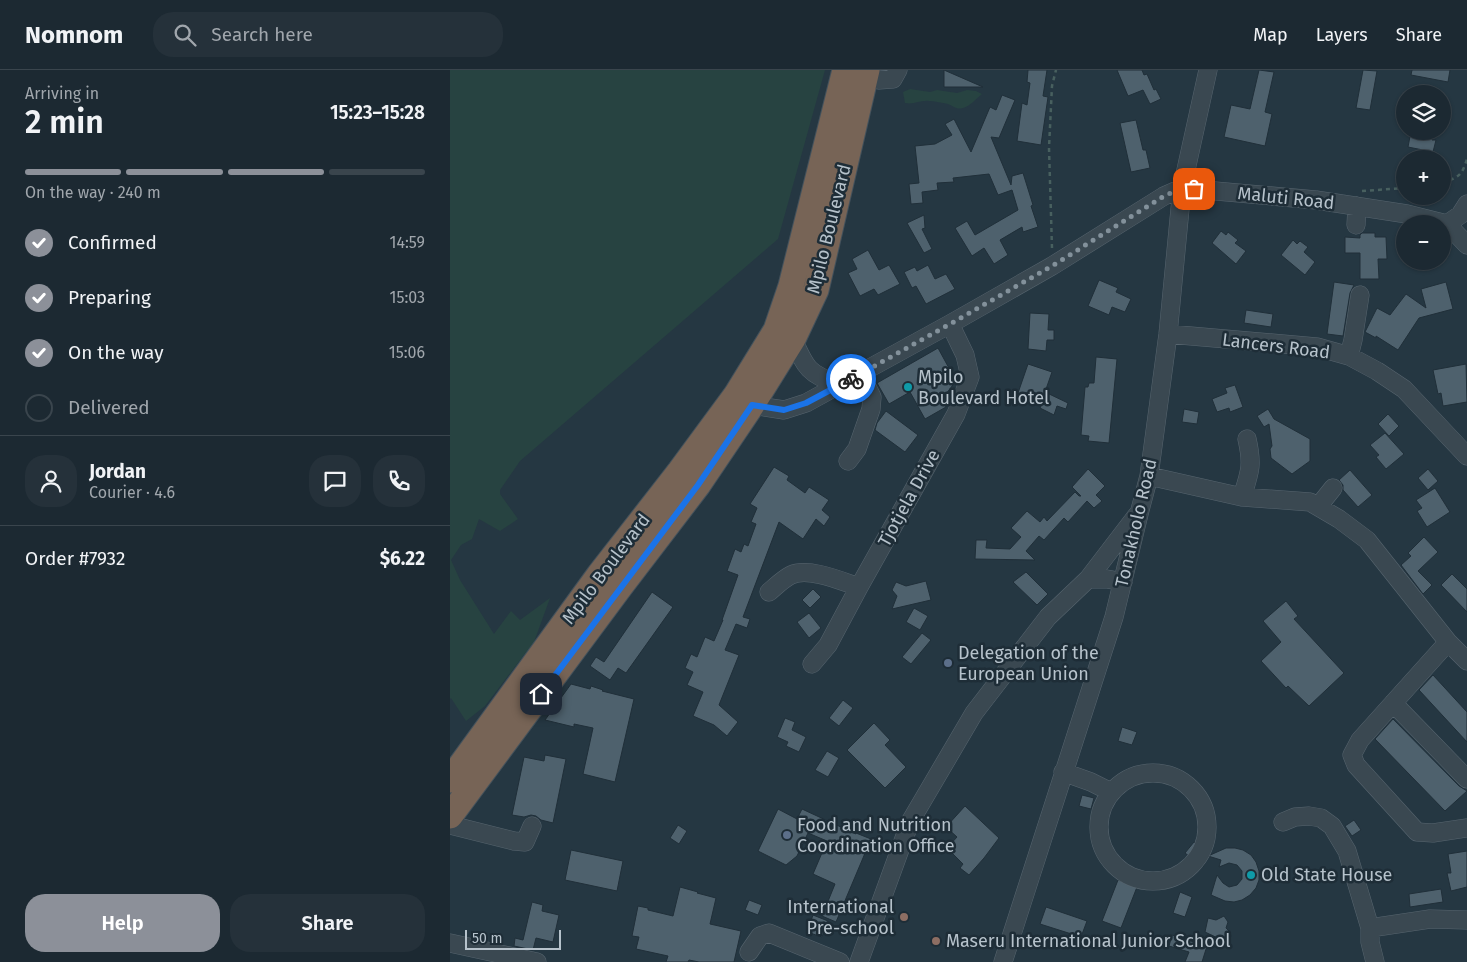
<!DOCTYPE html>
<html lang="en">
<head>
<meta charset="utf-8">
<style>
  :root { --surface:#1c2932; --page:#25313a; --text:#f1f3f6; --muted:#a0a6ac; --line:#3a454d; --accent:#8c9099 }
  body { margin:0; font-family:"Fira Sans",sans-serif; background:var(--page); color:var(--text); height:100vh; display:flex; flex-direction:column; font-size:19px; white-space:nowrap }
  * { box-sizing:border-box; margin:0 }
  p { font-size:16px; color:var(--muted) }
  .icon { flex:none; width:28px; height:28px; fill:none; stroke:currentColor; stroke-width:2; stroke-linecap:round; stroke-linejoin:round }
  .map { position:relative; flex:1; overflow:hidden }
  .sheet { display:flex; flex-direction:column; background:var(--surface); width:450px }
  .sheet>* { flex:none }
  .tools { position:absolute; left:946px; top:15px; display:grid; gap:10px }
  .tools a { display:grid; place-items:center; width:55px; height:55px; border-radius:50%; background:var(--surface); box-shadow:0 1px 4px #0004,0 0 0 1px var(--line); font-size:25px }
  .scale { position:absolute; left:15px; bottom:12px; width:96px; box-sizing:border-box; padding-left:5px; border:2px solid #b6c2cb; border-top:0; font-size:14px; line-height:18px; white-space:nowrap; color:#b6c2cb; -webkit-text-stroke:4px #1e2d37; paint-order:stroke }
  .pin { position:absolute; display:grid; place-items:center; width:42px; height:42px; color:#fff; margin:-21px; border-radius:10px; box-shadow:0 2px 8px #0006 }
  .courier { position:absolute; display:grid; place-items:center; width:50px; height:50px; margin:-25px; border:4px solid #1a73e8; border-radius:50%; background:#fff; color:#222; box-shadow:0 1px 6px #0007 }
  .headline em { font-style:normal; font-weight:600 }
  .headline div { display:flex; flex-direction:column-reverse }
  .headline { display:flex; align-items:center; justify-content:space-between; height:85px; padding:0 25px }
  h1 { font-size:32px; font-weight:600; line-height:38px }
  .bar { display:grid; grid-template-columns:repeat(4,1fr); gap:8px 5px; align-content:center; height:60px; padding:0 25px }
  .bar i { height:6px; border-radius:4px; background:var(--line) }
  .bar .current { background:var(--accent) }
  .bar p { grid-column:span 4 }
  .line { display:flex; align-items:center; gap:12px; padding:0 25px; border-top:1px solid var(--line) }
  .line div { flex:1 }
  .round { display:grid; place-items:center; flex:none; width:52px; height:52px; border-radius:20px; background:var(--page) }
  ol { padding:0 25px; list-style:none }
  li { display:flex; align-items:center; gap:15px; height:55px }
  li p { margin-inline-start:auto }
  li .icon { padding:5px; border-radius:50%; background:var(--accent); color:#fff; stroke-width:4 }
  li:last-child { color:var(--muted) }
  li i { width:28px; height:28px; border:2px solid var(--line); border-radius:50% }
  .cta { display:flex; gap:10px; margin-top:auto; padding:10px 25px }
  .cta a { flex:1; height:58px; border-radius:20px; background:var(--accent); color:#fff; font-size:20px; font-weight:600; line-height:58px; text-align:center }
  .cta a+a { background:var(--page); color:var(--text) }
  header { display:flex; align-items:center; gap:30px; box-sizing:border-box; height:70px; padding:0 25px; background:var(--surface); border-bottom:1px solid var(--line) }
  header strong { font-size:24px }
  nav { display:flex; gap:28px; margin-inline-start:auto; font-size:18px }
  .search { width:350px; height:45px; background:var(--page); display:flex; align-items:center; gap:12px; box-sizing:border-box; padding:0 18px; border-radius:20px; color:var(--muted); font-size:19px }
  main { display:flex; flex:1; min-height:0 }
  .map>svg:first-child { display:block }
  .green { fill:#274341 }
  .building { fill:#4e616d; stroke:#202f39 }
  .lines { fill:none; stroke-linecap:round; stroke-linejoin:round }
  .minor-casing { stroke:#57656f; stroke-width:19 }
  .highway-casing { stroke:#44525c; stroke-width:27 }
  .path { stroke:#48605f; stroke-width:2.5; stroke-dasharray:4 4; stroke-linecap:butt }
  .minor { stroke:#3a4851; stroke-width:18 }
  .highway { stroke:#776456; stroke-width:25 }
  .done { stroke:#83919b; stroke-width:5; stroke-dasharray:0 9 }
  .route { stroke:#1a73e8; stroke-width:6 }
  .culture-dot { fill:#0f9aa8; stroke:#1e2d37; stroke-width:2 }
  .service-dot { fill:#5c6f8a; stroke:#1e2d37; stroke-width:2 }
  .education-dot { fill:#8d6e63; stroke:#1e2d37; stroke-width:2 }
  .labels { text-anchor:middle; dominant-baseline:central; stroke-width:5; stroke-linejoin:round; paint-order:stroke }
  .street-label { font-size:18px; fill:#b6c2cb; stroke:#1e2d37 }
  .poi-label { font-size:18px; fill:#b6c2cb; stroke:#1e2d37; text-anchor:start }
</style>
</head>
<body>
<header>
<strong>Nomnom</strong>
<div class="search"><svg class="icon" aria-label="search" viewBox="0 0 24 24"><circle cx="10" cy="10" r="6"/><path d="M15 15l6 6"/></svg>Search here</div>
<nav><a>Map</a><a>Layers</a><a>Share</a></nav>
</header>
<main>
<section class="sheet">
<div class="headline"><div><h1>2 min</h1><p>Arriving in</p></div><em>15:23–15:28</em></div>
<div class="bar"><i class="current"></i><i class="current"></i><i class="current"></i><i></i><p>On the way · 240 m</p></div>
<ol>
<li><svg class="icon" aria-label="check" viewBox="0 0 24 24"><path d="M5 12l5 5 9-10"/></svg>Confirmed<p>14:59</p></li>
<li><svg class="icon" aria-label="check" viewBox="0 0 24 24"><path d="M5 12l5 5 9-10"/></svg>Preparing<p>15:03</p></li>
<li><svg class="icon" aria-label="check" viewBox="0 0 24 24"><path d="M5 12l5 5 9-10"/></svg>On the way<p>15:06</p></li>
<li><i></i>Delivered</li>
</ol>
<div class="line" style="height:90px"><a class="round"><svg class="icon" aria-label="person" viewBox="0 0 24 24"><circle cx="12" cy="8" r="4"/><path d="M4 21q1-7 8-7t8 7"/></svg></a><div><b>Jordan</b><p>Courier · 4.6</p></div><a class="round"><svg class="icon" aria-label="chat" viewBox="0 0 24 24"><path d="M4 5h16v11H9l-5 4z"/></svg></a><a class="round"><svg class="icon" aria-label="phone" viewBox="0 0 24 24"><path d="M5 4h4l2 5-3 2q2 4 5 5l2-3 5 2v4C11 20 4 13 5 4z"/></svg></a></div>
<div class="line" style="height:65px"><div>Order #7932</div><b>$6.22</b></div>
<div class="cta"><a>Help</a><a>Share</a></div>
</section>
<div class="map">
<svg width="1017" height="892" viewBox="0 0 1017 892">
  <rect width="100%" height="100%" fill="#253742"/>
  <!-- green -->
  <path class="green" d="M0,0H375L328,169L70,391L50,420V424L68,449L50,461L29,449L22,469L11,475L1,490L10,510L44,564L61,541L70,550L100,528L84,572L35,636L16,651L1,628L0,629Z
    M460,19L480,22L487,20L507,23L517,20L526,21L532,24C526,29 520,36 513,38C506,40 504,36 498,34C492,33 485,31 479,31C470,30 464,35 455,33L453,22Z"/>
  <!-- building -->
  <path class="building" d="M494,0L533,17H494Z
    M578,0H597L593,26L598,27L591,75L567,71L572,33L577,35L580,13L577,12Z
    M667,0H692L694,5L697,4L704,20L706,19L711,29L700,34L693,20L678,26Z
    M809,0L824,2L815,42L822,44L815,76L774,67L781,35L800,39Z
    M913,0L927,1L920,40L906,38Z
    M962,0H1000L998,12L961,5Z
    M552,25L565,30L549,68L541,67L561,115L562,106L573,103L583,135L581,136L588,157L573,162L572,157L550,170L558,185L544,194L534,178L522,186L505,158L517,151L525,165L568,140L562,120L548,125L539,104L503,108L504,112L487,113L488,120L472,122L473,133L461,134L459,114L469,113L465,76L485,74L502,65L495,54L504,49L521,82L540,37L546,40Z
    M686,50L693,80H696L700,98L681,102L670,53Z
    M961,61H984L982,70H986L983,82L958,77Z
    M474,145L475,158L472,159L482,179L474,183L457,153Z
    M771,161L776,165L778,162L788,170L785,173L796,181L786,194L762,173Z
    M912,163H925V167H936L937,189H928L929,209H910V183H895V167L910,168V165Z
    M843,170L847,174L850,171L858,177L854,182L865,192L855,205L831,185Z
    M418,180L429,200L439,195L450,214L428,225L424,219L410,226L398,203L407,199L402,189Z
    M478,195L485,209L496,204L505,219L476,234L466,216L462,218L454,202L465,197L467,201Z
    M649,210L668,218L666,222L681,229L675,242L662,237L659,245L638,236Z
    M884,212L904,215L900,223L893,266L877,264Z
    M996,212L1003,239L969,248L948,280L926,266V268L915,262L927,238L940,245L956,224L976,238L971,219Z
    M796,240L823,244L821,257L794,253Z
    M580,243L599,244L598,260H604V270H597L596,281L578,279Z
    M488,278L500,300L495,303L506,311L492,329L496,337L475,349L460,322L439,334L427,313Z
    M646,287L667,289L659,373L638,371L639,366L631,365L635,317H638L639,313H644Z
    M578,294L602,302L595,322L618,333L616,339L607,336L604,345L590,338L593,332L568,323Z
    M1016,294L1017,332L993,336L991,323L988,324L983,300Z
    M785,315L793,337L780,342L779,338L767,342L762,329L777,323L775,318Z
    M734,339L749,342L747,354L732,352Z
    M818,339L824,349L860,369V391L842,404L821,388L820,379L822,376L819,354L814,357L807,346Z
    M436,341L468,365L455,382L425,360L427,353Z
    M938,344L949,356L939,366L928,354Z
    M935,363L954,384L936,399L926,387L929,385L920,375Z
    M324,397L339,406L337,410L355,423L359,417L379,430L372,440L380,447L374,456L366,449L353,469L329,452L293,547L300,549L297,558L286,554L275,580L289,585L269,635L288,652L277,666L264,655L243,646L253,622L237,615L243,602L235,598L241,584L247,587L255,567L264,571L273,550H272L288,505L277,501L285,479L291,482L294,474L298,476L306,454L301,452L307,438L300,434Z
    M638,399L655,416L646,425L652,431L644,438L637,431L618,452L614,448L594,470L589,466L576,481L585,490L525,489L526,470H537L536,478L560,479L571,467L561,458L577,441L590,452L594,447L597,451L625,422L629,426H631L622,417Z
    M978,399L988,411L978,420L968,408Z
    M900,400L922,425L908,437L893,420V415L889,410Z
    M985,418L1000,442L977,457L967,441L972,438L966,430Z
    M974,467L988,482L968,501L982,515L973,524L951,495L961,486L958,483Z
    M576,502L598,524L587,535L563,512Z
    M1002,504L1017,519V542L991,515Z
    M476,511L481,530L442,539L447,526L442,520L446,512L456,516Z
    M363,519L371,527L360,538L352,530Z
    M202,522L223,537L176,603L168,598L160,610L140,596L146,587L154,592Z
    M836,531L848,546L844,549L894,603L859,636L838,616L836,618L811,591L831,572L813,551Z
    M464,538L478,546L470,560L456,552Z
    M359,543L371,558L359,568L347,552Z
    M472,563L481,570L461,594L452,587Z
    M983,605L1017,642V672L969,620Z
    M121,614L140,619L141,616L153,620L152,621L184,629L165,712L133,704L143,658L124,654V657L95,650Z
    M393,630L403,638L389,656L379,648Z
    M335,648L345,652L342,660L356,667L349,682L336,676L338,672L327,667Z
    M943,649L1009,716L1017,721L995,741L925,669Z
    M424,653L440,670L435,675L456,697L435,718L397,680Z
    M672,657L687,662L682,675L668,671Z
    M377,681L389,688L378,707L365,700Z
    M95,685L116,689L103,753L91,750L86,746L81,745L74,747L62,745L74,687L94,691Z
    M632,725L644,728L641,739L629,736Z
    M515,736L549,768L534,788L519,805L510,798L513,794L497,778L507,767L496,757Z
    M328,739L347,749L352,739L406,764V763L421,769L386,852L372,846L385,814L363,804L377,771L358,763L347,786L336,795L308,781Z
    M904,750L911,760L902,766L895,756Z
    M228,755L237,761L229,774L220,768Z
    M744,772L758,783L753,797L735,783Z
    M776,778H785L793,780L801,785L806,792L809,801V810L806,818L800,825L792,830L784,832L775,831L761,825L767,805L773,813L779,817L787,815L792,809V801L787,795L779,793L769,797L771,790L758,786Z
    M121,780L173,791L167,821L115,810Z
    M1017,781V817L1001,821L997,803H1001L998,784Z
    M668,810L687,817L671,858L652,851Z
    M230,817L248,822L247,823L266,828L260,854L291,861L284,892H249L239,890L238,892H216L218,886L186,879L189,867L182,866L188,836L198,838V840L223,846Z
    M991,819L993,832L960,837L959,824Z
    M730,822L742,827L735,847L723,843Z
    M299,830L312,835L308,845L295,840Z
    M82,832L93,835L92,841L109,845L103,872L86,868L83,880L64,876L65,868L73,870Z
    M596,837L637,851L631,867L590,854Z
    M363,845L378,851L372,867L357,862Z
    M774,846L778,852L776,858L780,862L781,866L780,869L776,872L755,862L758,848L766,850Z
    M722,865L757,876L752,892H735L739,882L719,876Z"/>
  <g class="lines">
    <!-- minor casing -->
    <g class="minor-casing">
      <path id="minor" d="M405,5L429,10L443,9L448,0
        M997,154L1010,145L1017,134
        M906,155L907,136
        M718,264L867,277L899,286L927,301L954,319L1017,386
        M343,269C356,299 358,303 389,315
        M899,286L903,270L910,225
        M293,329L302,335L334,340L356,333L500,254L602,196L714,126L732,118L866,130L957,144L997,154L1017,175
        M398,391L407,379L421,339L422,327L418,319L406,306
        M699,406L792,427L860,432L889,449L917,470L998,572L1017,591
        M792,427C800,402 803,395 797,369
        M869,437L871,433L883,418
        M638,509H657L673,512
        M319,522C325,517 333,509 341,505C359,497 391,511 409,517
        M998,572L910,670L902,685L906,695L967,762L983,763L1017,758
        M362,594L378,575L409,517L506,344L520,307L515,285L500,254
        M943,633L1017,709
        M613,702L641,712L661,722
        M649 757a54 54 0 1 1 108 0a54 54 0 1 1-108 0Z
        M833,752L845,747L859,746L871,748L882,756L897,781L920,858V872L925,892
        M0,755L64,771L75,772L82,756
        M920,858L980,849L1017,850
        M0,873L87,892
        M299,882L310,866L319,863L390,892
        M409,892L460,752L524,643L598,547L638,509L687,445
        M553,892L664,547L690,440L699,406L718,264L732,118L758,0"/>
    </g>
    <!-- highway casing -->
    <g class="highway-casing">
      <path id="highway" d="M0,710L149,505L230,401L286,325L326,260L341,216L395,0
        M0,746L170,517L248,415L302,335L343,269L366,220L417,0"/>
    </g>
    <!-- path -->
    <path class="path" d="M992,112C1009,108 1012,105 1017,89
      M912,121L955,118
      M602,178L599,78L602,16L606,0"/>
    <!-- minor -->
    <use href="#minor" class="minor"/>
    <!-- highway -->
    <use href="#highway" class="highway"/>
  </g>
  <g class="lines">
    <!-- done -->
    <path class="done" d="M401,309L500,254L602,196L714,126L732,118L744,119"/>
    <!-- route -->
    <path class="route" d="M91,624L248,415L302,335L334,340L356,333L401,309"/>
  </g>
  <!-- markers -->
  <g class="culture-dot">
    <circle cx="458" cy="317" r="5"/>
    <circle cx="801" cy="805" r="5"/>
  </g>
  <g class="service-dot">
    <circle cx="498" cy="593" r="5"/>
    <circle cx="337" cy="765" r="5"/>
  </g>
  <g class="education-dot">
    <circle cx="454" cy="847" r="5"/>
    <circle cx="486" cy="871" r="5"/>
  </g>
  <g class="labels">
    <!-- street labels -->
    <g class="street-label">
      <text transform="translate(836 128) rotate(6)">Maluti Road</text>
      <text transform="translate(379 159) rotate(-76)">Mpilo Boulevard</text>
      <text transform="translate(826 276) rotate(7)">Lancers Road</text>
      <text transform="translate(459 428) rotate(-61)">Tjotjela Drive</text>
      <text transform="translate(686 453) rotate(-77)">Tonakholo Road</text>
      <text transform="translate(156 499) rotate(-53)">Mpilo Boulevard</text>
    </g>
    <!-- poi labels -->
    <g class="poi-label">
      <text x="468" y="307">Mpilo<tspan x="468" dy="21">Boulevard Hotel</tspan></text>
      <text x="508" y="583">Delegation of the<tspan x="508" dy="21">European Union</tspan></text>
      <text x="347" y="755">Food and Nutrition<tspan x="347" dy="21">Coordination Office</tspan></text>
      <text x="811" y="805">Old State House</text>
      <text x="444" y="837" text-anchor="end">International<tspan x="444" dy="21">Pre-school</tspan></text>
      <text x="496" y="871">Maseru International Junior School</text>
    </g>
  </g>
</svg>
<div class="tools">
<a><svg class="icon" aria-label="layers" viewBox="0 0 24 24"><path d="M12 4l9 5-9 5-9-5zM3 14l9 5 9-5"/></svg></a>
<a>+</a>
<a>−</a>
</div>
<div class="scale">50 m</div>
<div class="pin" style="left:744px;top:119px;background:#ea580c"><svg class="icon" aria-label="bag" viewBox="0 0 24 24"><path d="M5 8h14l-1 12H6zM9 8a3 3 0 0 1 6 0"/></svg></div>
<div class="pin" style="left:91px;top:624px;background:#1f2937"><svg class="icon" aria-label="home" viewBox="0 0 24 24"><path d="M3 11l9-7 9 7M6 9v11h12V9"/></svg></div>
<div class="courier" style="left:401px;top:309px"><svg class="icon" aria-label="bike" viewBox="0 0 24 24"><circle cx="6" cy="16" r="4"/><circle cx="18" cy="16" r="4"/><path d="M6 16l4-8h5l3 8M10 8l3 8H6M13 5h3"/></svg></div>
</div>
</main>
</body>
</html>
